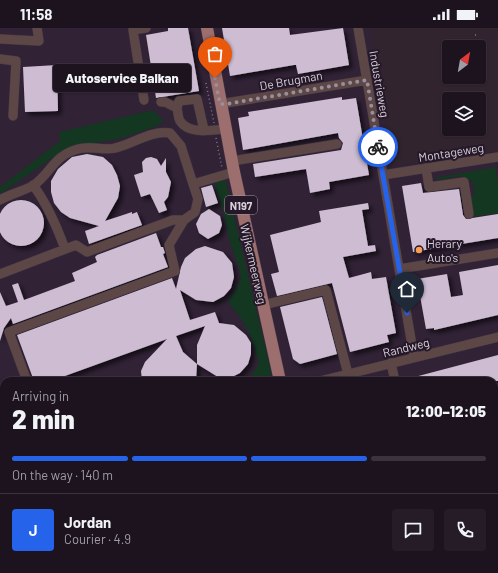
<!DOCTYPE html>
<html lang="en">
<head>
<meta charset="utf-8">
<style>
  :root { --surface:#1c131f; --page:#251c28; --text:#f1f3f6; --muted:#a09ea4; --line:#3a323d; --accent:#2563eb }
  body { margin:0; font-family:Barlow,sans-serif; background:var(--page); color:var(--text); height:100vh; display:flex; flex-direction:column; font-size:15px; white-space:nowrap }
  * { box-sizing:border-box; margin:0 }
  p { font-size:13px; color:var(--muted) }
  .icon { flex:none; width:22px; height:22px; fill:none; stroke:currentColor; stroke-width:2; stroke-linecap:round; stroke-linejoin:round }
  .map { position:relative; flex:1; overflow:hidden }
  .details { position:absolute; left:0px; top:349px; width:498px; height:196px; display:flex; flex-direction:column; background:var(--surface); border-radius:12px 12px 0 0; box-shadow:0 1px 3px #0004,0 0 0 1px var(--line) }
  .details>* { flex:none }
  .needle { width:26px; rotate:31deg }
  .tools { position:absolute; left:442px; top:12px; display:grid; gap:8px }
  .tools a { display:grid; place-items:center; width:44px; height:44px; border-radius:4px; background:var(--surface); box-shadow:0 1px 3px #0004,0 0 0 1px var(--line); font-size:20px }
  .pin { position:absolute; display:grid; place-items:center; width:34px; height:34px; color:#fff; margin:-41px -17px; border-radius:50% 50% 50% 0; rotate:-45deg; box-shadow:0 0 4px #0007 }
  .pin .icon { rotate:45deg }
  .courier { position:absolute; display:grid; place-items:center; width:40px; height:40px; margin:-20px; border:3px solid #2563eb; border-radius:50%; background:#fff; color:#222; box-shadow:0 1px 5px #0007 }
  .bubble { position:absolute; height:28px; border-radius:4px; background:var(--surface); box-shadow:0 1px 3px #0004,0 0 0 1px var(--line); font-size:13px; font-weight:800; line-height:28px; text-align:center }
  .headline em { font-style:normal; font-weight:800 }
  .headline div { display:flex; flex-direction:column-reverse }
  .headline { display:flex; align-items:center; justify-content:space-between; height:68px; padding:0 12px }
  h1 { font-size:26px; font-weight:800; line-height:30px }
  .bar { display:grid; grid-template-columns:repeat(4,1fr); gap:6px 4px; align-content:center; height:48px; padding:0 12px }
  .bar i { height:5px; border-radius:3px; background:var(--line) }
  .bar .selected { background:var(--accent) }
  .bar p { grid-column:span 4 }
  .line { display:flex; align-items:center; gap:10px; padding:0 12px; border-top:1px solid var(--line) }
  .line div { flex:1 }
  .round { display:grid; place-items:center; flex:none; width:42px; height:42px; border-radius:4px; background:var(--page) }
  .status { display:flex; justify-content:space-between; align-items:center; height:28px; padding:0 20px; background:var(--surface); direction:ltr }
  .status svg { height:11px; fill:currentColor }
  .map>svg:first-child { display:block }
  .commercial { fill:#31242f; fill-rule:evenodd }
  .built { fill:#312236 }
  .green { fill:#143722 }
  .building { fill:#cdbcd2; filter:url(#shadow) }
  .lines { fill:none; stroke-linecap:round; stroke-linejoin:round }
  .minor-casing { stroke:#413645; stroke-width:10 }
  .major-casing { stroke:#413645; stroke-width:13 }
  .path { stroke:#827886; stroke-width:1.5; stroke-dasharray:1 3; stroke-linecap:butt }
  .minor { stroke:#5d4746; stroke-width:9 }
  .major { stroke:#9c6e6d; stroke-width:12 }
  .done { stroke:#998f9c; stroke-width:4; stroke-dasharray:0 7.2 }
  .route { stroke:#2563eb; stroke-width:5 }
  .poi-dot { fill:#fd9c56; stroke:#251929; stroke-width:1.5 }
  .labels { text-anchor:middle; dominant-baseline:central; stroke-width:4; stroke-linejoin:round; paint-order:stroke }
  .shield { fill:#251929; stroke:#a298a5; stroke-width:1 }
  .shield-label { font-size:11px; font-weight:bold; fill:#d7cfda }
  .street-label { font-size:12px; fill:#d7cfda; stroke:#251929 }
  .poi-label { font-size:12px; fill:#d7cfda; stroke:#251929; text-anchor:start }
</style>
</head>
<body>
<div class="status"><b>11:58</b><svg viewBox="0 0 49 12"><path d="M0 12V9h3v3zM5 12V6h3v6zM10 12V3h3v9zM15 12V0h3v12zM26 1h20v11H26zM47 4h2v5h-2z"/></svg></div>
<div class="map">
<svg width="498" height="545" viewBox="0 0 498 545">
  <defs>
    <filter id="shadow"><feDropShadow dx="3.5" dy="3.5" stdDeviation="2" flood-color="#0009"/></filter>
  </defs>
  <rect width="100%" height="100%" fill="#251929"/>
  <!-- commercial -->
  <path class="commercial" d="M366,0H498V142L495,124L387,140ZM449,19H479V49H449ZM449,71H479V101H449Z"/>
  <!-- built -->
  <path class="built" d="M0,0H371L393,138L495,124L498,142V423L494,425V353H4V541H256L251,545H0Z
    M498,490V545H407L411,541H494V492Z"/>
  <!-- green -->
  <path class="green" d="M153,82L164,93L157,98L123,110L67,120L0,166V159L60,113L59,104Z
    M495,139L498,154V185L473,189L469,167L475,166L472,152L466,153L462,148L437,152L434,150Z
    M225,150L271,344L270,353H243L249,351L259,336C251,306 248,298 228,274L237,259L241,250L240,243L229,211L223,182L214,156Z"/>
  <!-- building -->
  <path class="building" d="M168,0H188L199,63L156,70L146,7L168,3Z
    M222,0H289L290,7L343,0L349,37L298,46L296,37H294L230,48Z
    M57,37L58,83L25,84L23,39Z
    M342,69V72L356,70L369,147L329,154L330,161L310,165L306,141L255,149L253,136L341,122L343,115L339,110L338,105L243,122L238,90L249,88L248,84Z
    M87,126L103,129L112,137L117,147L120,158L118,170L105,193L132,184V186L137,184L142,197L89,216L85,203L99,198L70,190L61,184L54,175L51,164V153L58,141L72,129Z
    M151,129L157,131L161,138L166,130V144L171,154L168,169L164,174L167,182L159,185L150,166L141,169L134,147L143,144L142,134L146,130Z
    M421,155L423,165L459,161L463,187L466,191L498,186V210L413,224L402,158Z
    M212,157L218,175L206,179L201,160Z
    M-2 195a23 23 0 1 1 46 0a23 23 0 1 1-46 0Z
    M368,175L369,181L362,182L368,218L375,217L376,223L343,229L349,250L371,244L372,251L386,249L396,305L387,307L389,314L350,324L332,255L277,268L271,246L279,244L270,207L321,194L319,183Z
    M209,181L220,188L222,197L219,205L208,211L199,205L196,196L201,186Z
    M156,205L161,219H163L165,225L163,226L168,239L13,296L11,290L4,300L0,313V264L6,278L18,274L12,257L18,255L24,272L75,253L72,245L97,234L95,229L97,227Z
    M205,218L223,224L232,235L234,249L231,260L224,268L213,274L196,272L180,262L190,292L215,284L219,295L234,297L246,307L251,315V326L248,336L240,345L232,349H218L197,336V317L205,298L176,308L183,324L197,336L196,353H142L141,343L145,334L167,311L51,353H34L17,307L172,250L176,261L181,239L185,230L196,221Z
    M498,237V287L434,302V300L426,301L417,251L447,246L451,269L463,267L459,244Z
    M322,269L337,326L300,336L293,331L280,279Z
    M498,327V353H408L407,351Z"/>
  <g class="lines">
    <!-- minor casing -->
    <g class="minor-casing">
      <path id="minor" d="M358,0L414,329
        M0,11L39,13L37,0
        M0,31L16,33L13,88
        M144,72L133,2L146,0
        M161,74H165L177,80C178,84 178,90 180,93C189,107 212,102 225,101
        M220,76L367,52
        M177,80L179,73L197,71L204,102
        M232,133L337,116
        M426,140L429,159L464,154L469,186
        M383,147L498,129
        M33,157C48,177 57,199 65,221
        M0,172C10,166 24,163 34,157C52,144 53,128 78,121C90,117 104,123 115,120C134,116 150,102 170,105L181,118L193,156
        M399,241L498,225
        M0,246L76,217L87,224L173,192H184
        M263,277L326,262L348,346
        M391,335L395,353
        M27,353L9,304L175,243L169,217L184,192L195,184L198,171L193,156L234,144
        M320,353L498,309
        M0,372L4,382
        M494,445L498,444
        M0,468L4,467
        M53,541L55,545
        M129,541L130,545
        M208,545L213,541
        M271,545L276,541"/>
    </g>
    <!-- major casing -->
    <g class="major-casing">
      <path id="major" d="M207,0L234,144L280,353
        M494,464L498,463
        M374,541L376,545
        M338,545L340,541"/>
    </g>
    <!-- path -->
    <path class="path" d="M475,7H479
      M206,55L214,95
      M216,110L222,140
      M494,476L498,475
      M387,541L389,545
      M392,541L395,545
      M398,545L402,541"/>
    <!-- minor -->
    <use href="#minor" class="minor"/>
    <!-- major -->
    <use href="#major" class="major"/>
  </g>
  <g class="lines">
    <!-- done -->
    <path class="done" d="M215,50L220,76H226L367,52L378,119"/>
    <!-- route -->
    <path class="route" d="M378,119L407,285"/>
  </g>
  <!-- markers -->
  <circle class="poi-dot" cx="419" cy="222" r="4"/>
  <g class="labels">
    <!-- shield labels -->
    <rect class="shield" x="225" y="168" width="32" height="18" rx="3"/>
    <g class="shield-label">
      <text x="241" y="177">N197</text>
    </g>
    <!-- street labels -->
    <g class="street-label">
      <text transform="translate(291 52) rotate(-10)">De Brugman</text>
      <text transform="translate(380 56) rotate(80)">Industrieweg</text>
      <text transform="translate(451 124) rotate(-9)">Montageweg</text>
      <text transform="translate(254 236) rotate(77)">Wijkermeerweg</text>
      <text transform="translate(406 319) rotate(-14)">Randweg</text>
    </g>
    <!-- poi labels -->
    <g class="poi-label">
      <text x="427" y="215">Herary<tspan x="427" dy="14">Auto's</tspan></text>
    </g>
  </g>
</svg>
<div class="tools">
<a><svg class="needle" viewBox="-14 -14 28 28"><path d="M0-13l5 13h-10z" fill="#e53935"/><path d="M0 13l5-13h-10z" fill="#a09ea4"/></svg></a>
<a><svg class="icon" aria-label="layers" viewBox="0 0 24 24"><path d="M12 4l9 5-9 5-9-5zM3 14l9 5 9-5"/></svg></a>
</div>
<div class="pin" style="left:215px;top:50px;background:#ea580c"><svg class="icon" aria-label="bag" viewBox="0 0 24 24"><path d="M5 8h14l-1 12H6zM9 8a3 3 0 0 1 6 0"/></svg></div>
<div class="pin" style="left:407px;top:285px;background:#1f2937"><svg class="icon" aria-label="home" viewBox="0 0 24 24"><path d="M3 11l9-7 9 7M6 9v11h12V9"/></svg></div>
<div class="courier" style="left:378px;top:119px"><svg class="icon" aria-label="bike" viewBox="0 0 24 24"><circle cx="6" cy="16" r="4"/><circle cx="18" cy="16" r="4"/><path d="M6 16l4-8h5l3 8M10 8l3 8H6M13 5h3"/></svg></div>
<div class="bubble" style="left:53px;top:36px;width:138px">Autoservice Balkan</div>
<section class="details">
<div class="headline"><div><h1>2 min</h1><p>Arriving in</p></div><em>12:00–12:05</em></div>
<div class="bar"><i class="selected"></i><i class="selected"></i><i class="selected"></i><i></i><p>On the way · 140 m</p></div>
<div class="line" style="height:72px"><b class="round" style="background:var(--accent);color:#fff">J</b><div><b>Jordan</b><p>Courier · 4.9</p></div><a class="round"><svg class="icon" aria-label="chat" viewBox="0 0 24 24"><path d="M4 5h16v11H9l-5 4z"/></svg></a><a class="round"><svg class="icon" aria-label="phone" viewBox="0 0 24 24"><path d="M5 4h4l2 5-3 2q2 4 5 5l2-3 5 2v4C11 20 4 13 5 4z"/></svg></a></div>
</section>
</div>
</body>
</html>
